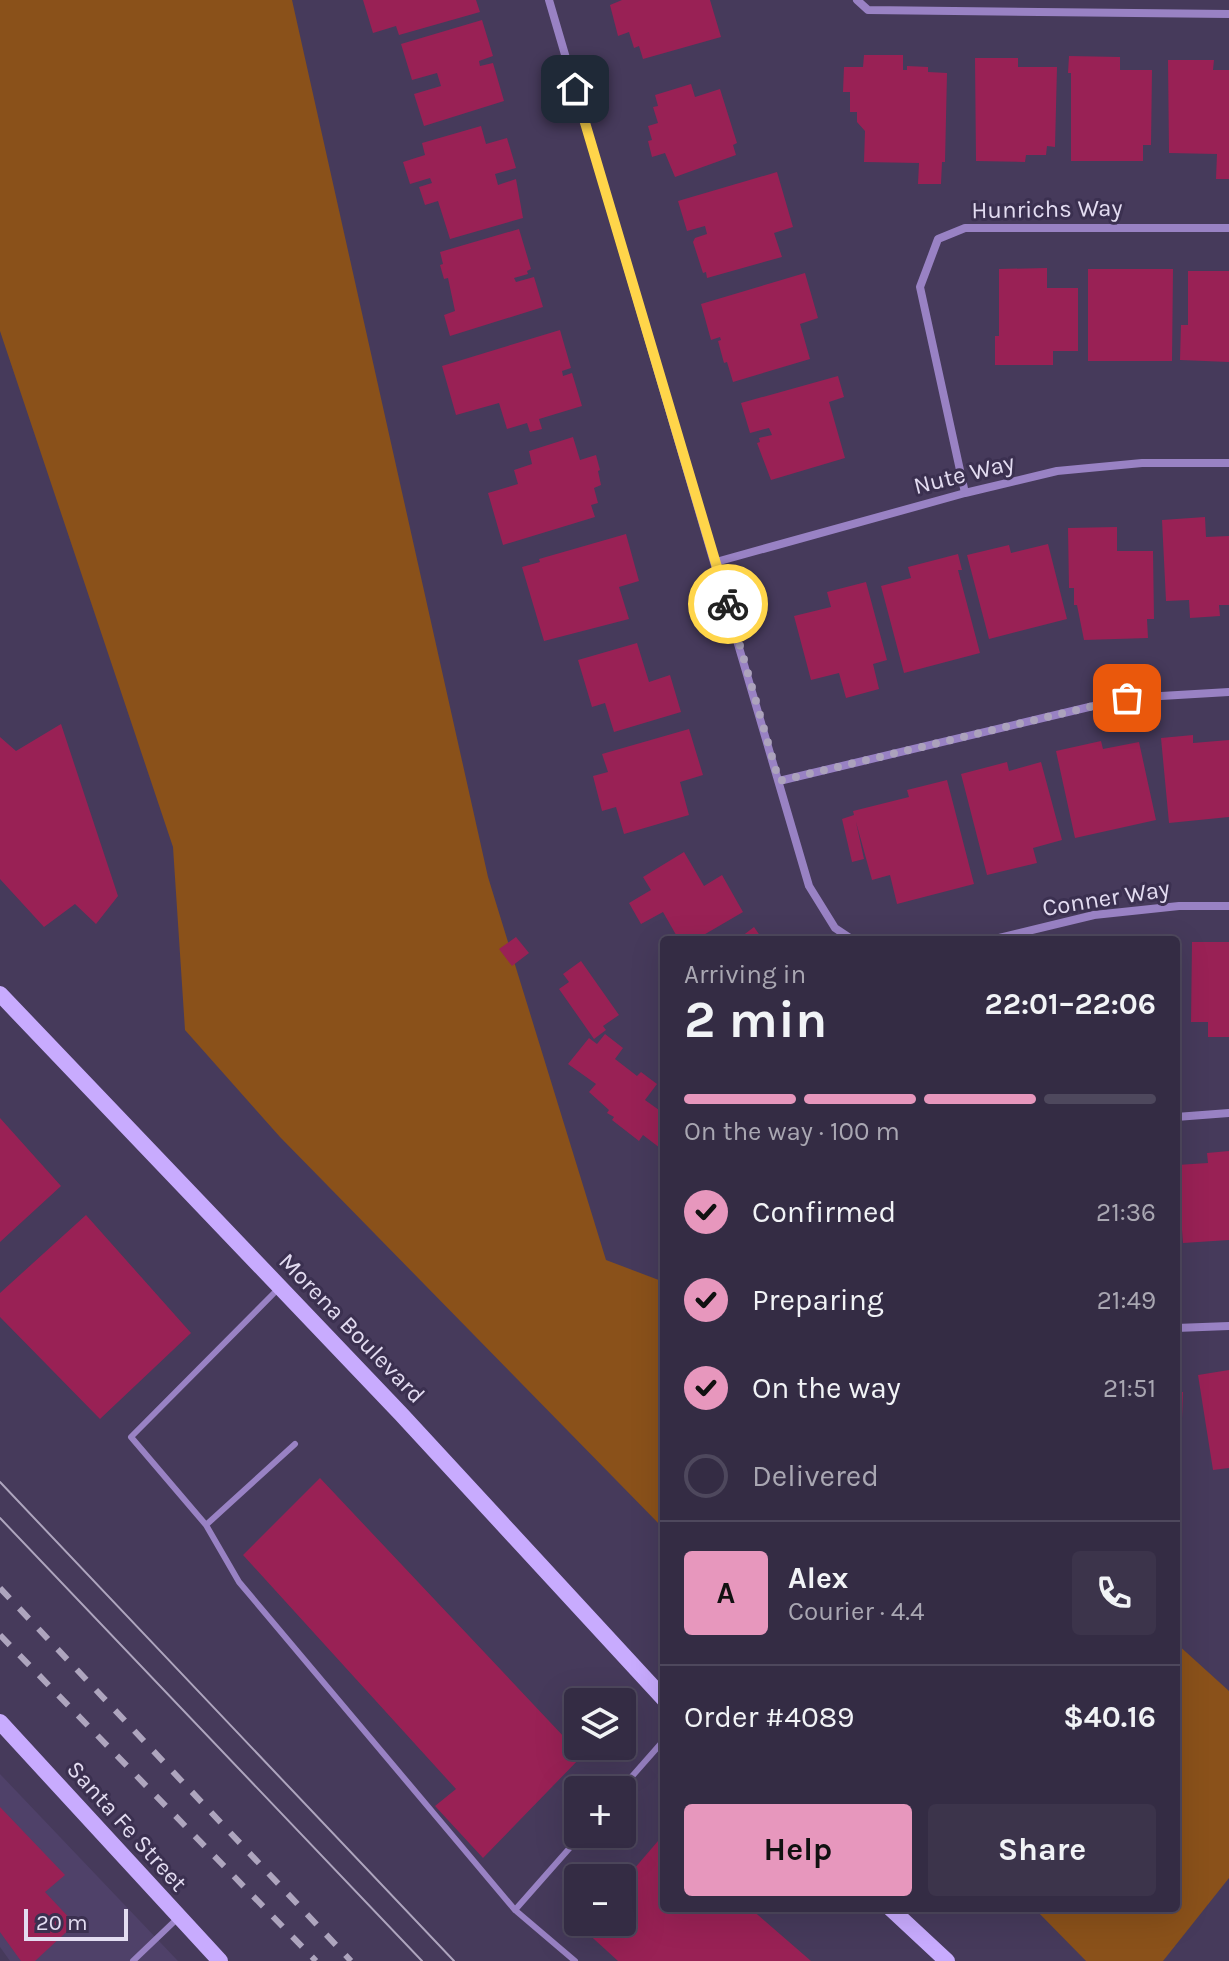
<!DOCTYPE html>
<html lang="en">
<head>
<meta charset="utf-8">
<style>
  :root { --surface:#342c44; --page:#3c344b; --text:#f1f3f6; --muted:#a9a7b2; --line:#4e485d; --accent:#e797bd }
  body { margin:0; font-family:Karla,sans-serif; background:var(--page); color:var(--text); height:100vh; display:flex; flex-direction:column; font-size:30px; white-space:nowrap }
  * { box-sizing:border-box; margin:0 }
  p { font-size:26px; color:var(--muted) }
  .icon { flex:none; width:44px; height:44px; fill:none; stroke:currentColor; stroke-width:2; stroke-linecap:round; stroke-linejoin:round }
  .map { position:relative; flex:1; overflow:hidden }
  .side { position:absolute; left:660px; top:936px; width:520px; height:976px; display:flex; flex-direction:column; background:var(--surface); border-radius:8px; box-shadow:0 8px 32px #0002,0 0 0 2px var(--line) }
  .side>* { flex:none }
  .fabs { position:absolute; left:564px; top:1688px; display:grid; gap:16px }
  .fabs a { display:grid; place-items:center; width:72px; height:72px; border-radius:8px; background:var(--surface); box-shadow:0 8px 32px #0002,0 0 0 2px var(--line); font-size:40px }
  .scale { position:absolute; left:24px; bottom:20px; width:104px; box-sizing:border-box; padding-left:8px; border:4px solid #e3dcf1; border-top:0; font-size:22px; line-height:28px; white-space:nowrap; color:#e3dcf1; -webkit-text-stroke:6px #3b3050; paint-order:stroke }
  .pin { position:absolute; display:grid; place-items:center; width:68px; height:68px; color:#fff; margin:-34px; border-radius:16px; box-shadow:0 4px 12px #0006 }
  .courier { position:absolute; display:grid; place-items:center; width:80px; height:80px; margin:-40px; border:6px solid #ffd54a; border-radius:50%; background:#fff; color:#222; box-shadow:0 2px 10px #0007 }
  .summary em { font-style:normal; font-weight:700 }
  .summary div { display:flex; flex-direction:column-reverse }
  .summary { display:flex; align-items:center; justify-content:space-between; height:136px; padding:0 24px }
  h1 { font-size:52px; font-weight:700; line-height:60px }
  .bar { display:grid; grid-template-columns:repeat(4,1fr); gap:12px 8px; align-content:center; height:96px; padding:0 24px }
  .bar i { height:10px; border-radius:6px; background:var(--line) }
  .bar .selected { background:var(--accent) }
  .bar p { grid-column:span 4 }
  .line { display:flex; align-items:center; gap:20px; padding:0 24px; border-top:2px solid var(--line) }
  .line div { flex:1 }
  .round { display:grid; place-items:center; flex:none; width:84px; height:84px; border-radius:8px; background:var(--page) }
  ol { padding:0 24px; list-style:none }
  li { display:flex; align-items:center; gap:24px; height:88px }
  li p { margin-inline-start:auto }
  li .icon { padding:8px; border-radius:50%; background:var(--accent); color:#111; stroke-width:4 }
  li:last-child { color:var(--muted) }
  li i { width:44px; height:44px; border:4px solid var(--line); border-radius:50% }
  .action { display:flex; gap:16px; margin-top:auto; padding:16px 24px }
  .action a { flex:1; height:92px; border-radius:8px; background:var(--accent); color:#111; font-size:32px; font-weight:700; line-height:92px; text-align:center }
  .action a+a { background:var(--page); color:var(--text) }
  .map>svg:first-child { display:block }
  .built { fill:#4f4169 }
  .green { fill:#8a511a }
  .building { fill:#992155 }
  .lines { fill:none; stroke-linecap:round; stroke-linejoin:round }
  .lane { stroke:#9982c4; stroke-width:6 }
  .street { stroke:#9982c4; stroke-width:8 }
  .secondary { stroke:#c8abfe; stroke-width:16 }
  .tram { stroke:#aea5be; stroke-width:2 }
  .rail { stroke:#aea5be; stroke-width:6; stroke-dasharray:14 14; stroke-linecap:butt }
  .done { stroke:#aca3bc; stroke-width:8; stroke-dasharray:0 14.4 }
  .route { stroke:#ffd54a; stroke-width:10 }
  .labels { text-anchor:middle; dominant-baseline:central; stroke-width:6; stroke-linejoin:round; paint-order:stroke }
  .street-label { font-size:24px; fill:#e3dcf1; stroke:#3b3050 }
</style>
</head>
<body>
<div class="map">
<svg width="1229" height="1961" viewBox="0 0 1229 1961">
  <rect width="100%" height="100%" fill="#463a5b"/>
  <!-- built -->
  <path class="built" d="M0,1774L178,1961H10L0,1947Z"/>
  <!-- green -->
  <path class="green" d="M0,0H292L488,877L606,1260L664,1282V1529L280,1137L185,1030L173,847L0,331Z
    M1176,1643L1229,1691V1878L1163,1961H1086L1034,1908H1176Z"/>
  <!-- building -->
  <path class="building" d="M363,0H476L480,12L399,35L396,26L373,33Z
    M622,0H710L721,37L643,59L639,46L634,48L629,32L618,36L610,5Z
    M482,20L493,56L479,61L480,66L493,63L504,101L424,126L414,94L441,86L437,73L412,80L401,44Z
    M864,55H903V70H907V66L928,67V72L947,73L945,162H942L941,184H918L919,163L864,162L865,131L857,122V112H850V92H843L844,67H863Z
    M1069,56L1120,57V70H1152L1151,145H1143V161H1071V73H1068Z
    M975,58H1018V67H1057L1055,147L1047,146L1046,155H1026L1025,162L976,161Z
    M1168,60H1214L1213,70H1229V179H1216L1217,154L1169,153Z
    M691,84L695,97L720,89L737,143L733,145L736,155L675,177L665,153L652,157L648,141L652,140L648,126L658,123L653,107L658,106L655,95Z
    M481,126L486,144L507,138L516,168L495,174L498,185L516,179L523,218L450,239L438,201L425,205L419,187L432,183L430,178L410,184L403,162L425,155L422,143Z
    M777,172L793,227L774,233L782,257L707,278L706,272L703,273L693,242L695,238L707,234L705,226L687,231L678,201Z
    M519,229L531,269L527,271L528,274L514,278L516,282L534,277L543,307L450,336L444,315L455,311L448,278L444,279L440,265L443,264L440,252Z
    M1047,268V288H1078V351H1053V365H995V336H999V269Z
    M1088,269H1173L1172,361H1088Z
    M1188,271H1229V362L1180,360L1181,325H1188Z
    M805,273L818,318L800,324L810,359L733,382L727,362L724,363L718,341L721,340L720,337L711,340L701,304Z
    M560,330L571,368L562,371L563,376L572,373L582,406L539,419L542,429L530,432L527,423L507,429L499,403L456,415L442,366Z
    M838,376L844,397L829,402L845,458L771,480L757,443L760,442L759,438L772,435L769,428L750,433L741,403Z
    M573,437L580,460L596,455L600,470L598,471L601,485L594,488L598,503L591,505L595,517L503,545L488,493L518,484L514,470L532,464L529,451Z
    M1205,517L1206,537L1229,536V605H1219L1220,616L1190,618L1189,600L1166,601L1162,520Z
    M1117,527V551H1153L1154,619H1147L1148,638L1084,640L1077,605H1074V588H1069L1068,528Z
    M626,534L639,581L619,587L629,619L544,641L522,567L540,562L539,559Z
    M1048,544L1067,619L989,639L967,555L1009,545L1011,553Z
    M958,554L962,570H958L980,653L904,673L881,586L911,578L908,567Z
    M866,582L887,660L873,664L879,689L846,698L839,673L811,680L794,616L831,607L827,592Z
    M637,643L649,682L670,675L681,712L614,732L605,703L592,707L578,660Z
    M61,724L118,896L96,924L75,904L44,927L0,879V737L16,751Z
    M689,729L703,775L680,782L689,815L624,834L616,807L602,811L593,776L608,772L602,754Z
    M1193,735V743L1229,740V817L1169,823L1161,738Z
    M1101,741L1103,749L1139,742L1156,820L1075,838L1056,751Z
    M1007,762L1009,771L1041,762L1062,840L1033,848L1037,863L987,875L961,774Z
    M947,780L974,884L897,904L890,875L872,880L856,822L864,859L852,862L842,819L854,815L853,811L909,797L907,790Z
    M684,852L704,886L722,875L743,912L695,940H679L663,912L641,924L629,903L651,890L643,877Z
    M754,927L763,940H737Z
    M516,937L529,953L512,966L499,949Z
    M1192,942H1229V1037H1208V1022H1191Z
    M581,961L619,1015L603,1026L606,1030L594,1039L559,989L569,982L563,974Z
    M605,1034L623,1048L615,1059L637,1076L641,1072L657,1084L645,1100L659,1110L664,1103V1147L660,1148L643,1135L639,1141L612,1120L614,1117L607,1113L609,1110L589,1092L596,1084L568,1064L589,1038L597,1044Z
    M0,1118L61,1186L0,1242Z
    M1229,1151V1240L1183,1243L1177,1165L1208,1163L1207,1153Z
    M86,1215L191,1333L100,1419L0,1317V1293Z
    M1229,1370V1468L1213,1470L1198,1375Z
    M1176,1392H1183L1180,1473H1176Z
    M320,1478L582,1756L483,1858L435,1806L456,1789L243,1555Z
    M0,1807L65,1875L45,1892L75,1924L35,1961H21L0,1932Z
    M664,1834V1908H750L811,1961H618L583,1929L589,1922H622V1883Z"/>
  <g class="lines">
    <!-- lane -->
    <path class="lane" d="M280,1287L131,1437L206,1525L295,1444
      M206,1525L239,1582L515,1910L582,1834
      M620,1790L664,1740
      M515,1910L575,1961
      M133,1961L179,1917"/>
    <!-- street -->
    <path class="street" d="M549,0L809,886L835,928L853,940
      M857,0L868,10L1229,14
      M965,493L920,287L938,239L965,228H1229
      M716,562L965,493L1057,471L1142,463H1229
      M779,781L1127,698L1229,692
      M991,940L1094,915L1179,906H1229
      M1176,1117L1229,1113
      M1176,1328L1229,1326"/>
    <!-- secondary -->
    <path class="secondary" d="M0,994L401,1414L664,1699
      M0,1722L220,1961
      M890,1908L947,1961"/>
    <!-- tram -->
    <path class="tram" d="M0,1482L454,1961
      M0,1518L422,1961"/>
    <!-- rail -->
    <path class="rail" d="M0,1588L351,1961
      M0,1635L316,1961"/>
  </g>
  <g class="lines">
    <!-- done -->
    <path class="done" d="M728,604L779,781L1127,698"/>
    <!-- route -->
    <path class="route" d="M575,89L728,604"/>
  </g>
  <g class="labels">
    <!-- street labels -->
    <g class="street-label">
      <text transform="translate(1047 209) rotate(-1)">Hunrichs Way</text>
      <text transform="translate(964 474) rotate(-14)">Nute Way</text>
      <text transform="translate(1106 898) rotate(-9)">Conner Way</text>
      <text transform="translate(352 1328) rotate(46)">Morena Boulevard</text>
      <text transform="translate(127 1826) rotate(48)">Santa Fe Street</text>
    </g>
  </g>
</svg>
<div class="fabs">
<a><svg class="icon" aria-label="layers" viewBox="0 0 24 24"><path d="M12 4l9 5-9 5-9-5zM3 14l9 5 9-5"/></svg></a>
<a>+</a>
<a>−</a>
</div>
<div class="scale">20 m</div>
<div class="pin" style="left:1127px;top:698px;background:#ea580c"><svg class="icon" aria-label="bag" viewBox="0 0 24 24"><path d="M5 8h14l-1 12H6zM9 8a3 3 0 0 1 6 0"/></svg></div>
<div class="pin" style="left:575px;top:89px;background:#1f2937"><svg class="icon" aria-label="home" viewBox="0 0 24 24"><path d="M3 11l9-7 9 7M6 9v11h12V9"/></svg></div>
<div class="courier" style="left:728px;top:604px"><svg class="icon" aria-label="bike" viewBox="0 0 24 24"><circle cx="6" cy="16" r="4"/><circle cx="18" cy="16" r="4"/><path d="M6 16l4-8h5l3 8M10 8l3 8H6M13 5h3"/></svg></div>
<section class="side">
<div class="summary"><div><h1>2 min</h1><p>Arriving in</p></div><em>22:01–22:06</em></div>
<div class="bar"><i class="selected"></i><i class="selected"></i><i class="selected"></i><i></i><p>On the way · 100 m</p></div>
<ol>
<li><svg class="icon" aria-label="check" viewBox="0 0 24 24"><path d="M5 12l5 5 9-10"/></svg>Confirmed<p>21:36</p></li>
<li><svg class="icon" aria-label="check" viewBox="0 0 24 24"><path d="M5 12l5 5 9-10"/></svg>Preparing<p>21:49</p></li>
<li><svg class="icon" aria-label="check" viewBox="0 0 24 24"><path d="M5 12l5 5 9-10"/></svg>On the way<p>21:51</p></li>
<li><i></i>Delivered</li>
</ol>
<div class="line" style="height:144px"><b class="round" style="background:var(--accent);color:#111">A</b><div><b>Alex</b><p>Courier · 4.4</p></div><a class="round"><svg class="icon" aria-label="phone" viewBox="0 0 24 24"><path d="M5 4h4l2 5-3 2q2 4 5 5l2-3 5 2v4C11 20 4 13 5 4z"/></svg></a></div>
<div class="line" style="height:104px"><div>Order #4089</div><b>$40.16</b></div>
<div class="action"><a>Help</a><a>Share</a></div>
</section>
</div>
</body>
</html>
